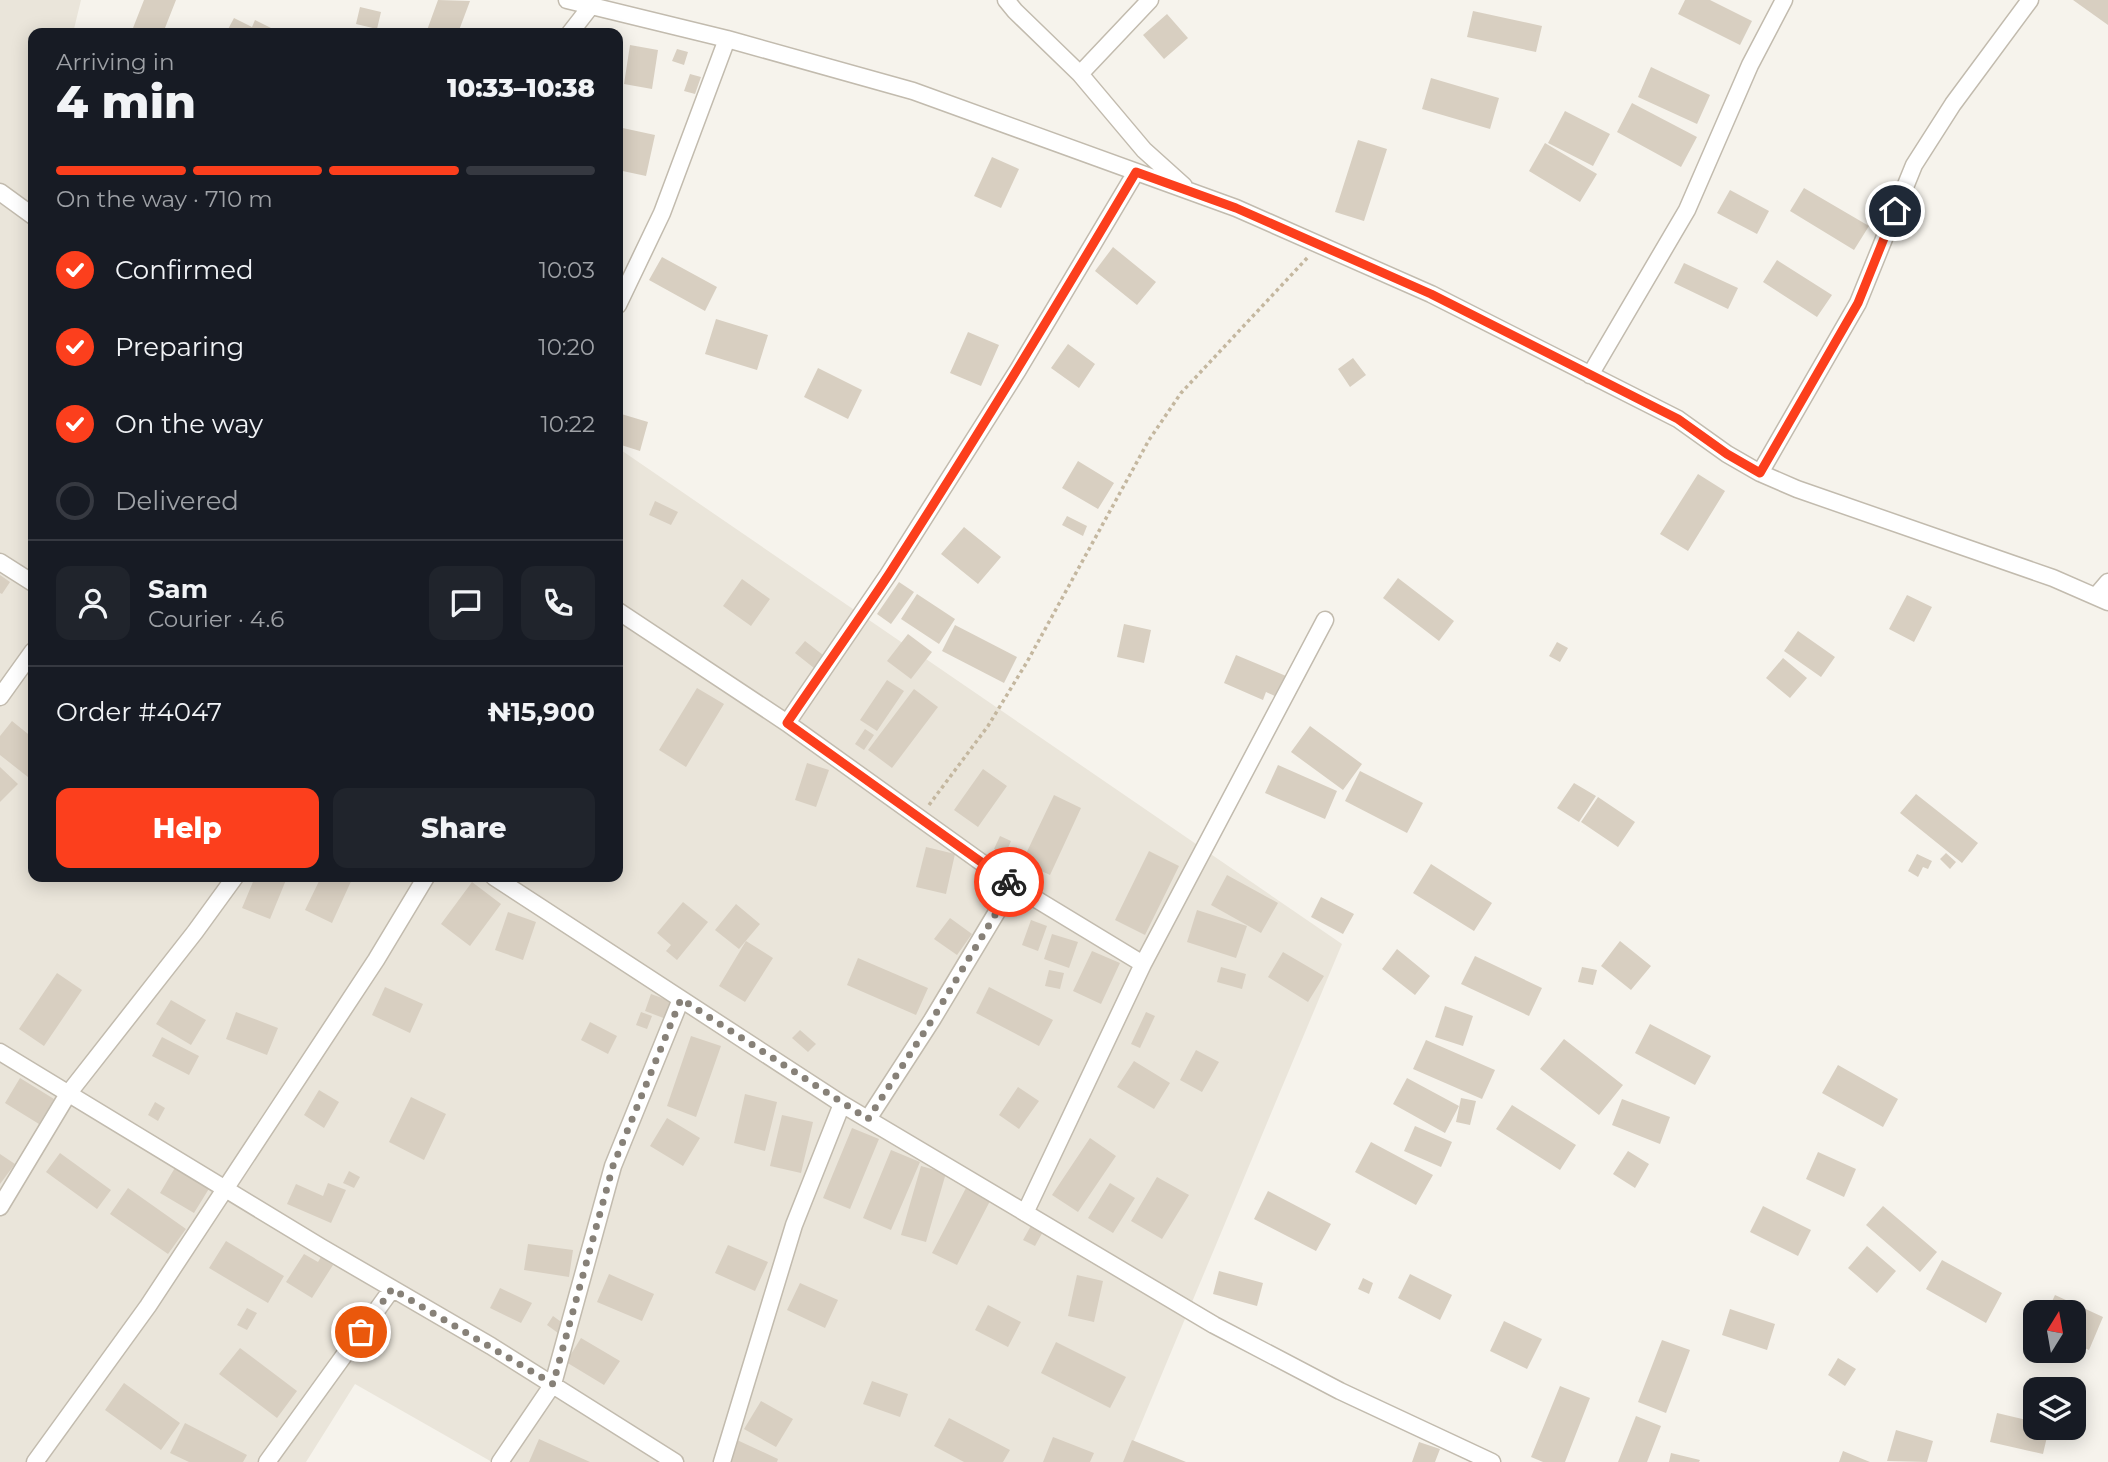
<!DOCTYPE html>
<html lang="en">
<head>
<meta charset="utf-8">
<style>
  :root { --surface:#171b24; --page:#20242c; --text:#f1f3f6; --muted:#9ea1a6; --line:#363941; --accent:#fc3f1d }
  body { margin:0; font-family:Montserrat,sans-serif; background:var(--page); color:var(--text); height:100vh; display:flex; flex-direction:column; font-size:26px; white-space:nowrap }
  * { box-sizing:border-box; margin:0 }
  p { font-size:23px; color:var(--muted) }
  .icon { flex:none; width:38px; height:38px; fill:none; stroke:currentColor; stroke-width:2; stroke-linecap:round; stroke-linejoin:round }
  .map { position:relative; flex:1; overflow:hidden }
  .panel { position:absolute; left:28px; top:28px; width:595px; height:854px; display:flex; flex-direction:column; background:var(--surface); border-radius:14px; box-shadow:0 4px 18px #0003 }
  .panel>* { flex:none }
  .needle { width:46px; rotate:11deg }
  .buttons { position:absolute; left:2023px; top:1300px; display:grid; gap:14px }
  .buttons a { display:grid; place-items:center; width:63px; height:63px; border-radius:14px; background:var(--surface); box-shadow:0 4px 18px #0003; font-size:35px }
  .pin { position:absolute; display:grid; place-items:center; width:60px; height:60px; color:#fff; margin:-30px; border:4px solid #fff; border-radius:50%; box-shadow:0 2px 7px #0007 }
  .courier { position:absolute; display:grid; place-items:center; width:70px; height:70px; margin:-35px; border:5px solid #fc3f1d; border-radius:50%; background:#fff; color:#222; box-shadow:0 2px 9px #0007 }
  .headline em { font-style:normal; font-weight:800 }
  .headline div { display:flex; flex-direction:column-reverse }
  .headline { display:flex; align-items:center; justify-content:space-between; height:119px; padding:0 28px }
  h1 { font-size:46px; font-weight:800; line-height:52px }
  .bar { display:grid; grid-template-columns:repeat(4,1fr); gap:10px 7px; align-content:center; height:84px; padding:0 28px }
  .bar i { height:9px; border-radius:5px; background:var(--line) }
  .bar .selected { background:var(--accent) }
  .bar p { grid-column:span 4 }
  .line { display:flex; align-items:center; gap:18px; padding:0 28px; border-top:2px solid var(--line) }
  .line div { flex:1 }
  .round { display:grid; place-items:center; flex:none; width:74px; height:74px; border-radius:14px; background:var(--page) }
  ol { padding:0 28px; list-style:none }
  li { display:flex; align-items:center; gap:21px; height:77px }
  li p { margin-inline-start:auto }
  li .icon { padding:7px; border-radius:50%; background:var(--accent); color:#fff; stroke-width:4 }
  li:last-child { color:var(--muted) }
  li i { width:38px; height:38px; border:4px solid var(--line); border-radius:50% }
  .button { display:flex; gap:14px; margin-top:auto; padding:14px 28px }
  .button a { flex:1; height:80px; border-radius:14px; background:var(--accent); color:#fff; font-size:28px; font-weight:800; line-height:80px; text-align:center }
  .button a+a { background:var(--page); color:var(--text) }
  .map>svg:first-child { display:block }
  .residential { fill:#eae5da }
  .building { fill:#d8cfc1 }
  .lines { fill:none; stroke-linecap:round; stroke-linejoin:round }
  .street-casing { stroke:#c2bbae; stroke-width:19 }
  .path { stroke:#c4b79f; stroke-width:3.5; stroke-dasharray:3.5 3.5; stroke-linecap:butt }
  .street { stroke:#fff; stroke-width:16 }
  .done { stroke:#878178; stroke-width:7; stroke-dasharray:0 12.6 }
  .route { stroke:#fc3f1d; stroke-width:9 }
</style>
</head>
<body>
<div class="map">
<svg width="2108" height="1462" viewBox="0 0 2108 1462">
  <rect width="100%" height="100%" fill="#f6f3ec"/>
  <!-- residential -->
  <path class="residential" d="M0,0H81L73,33H33V877H618V448L1342,944L1125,1462H492L355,1384L306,1462H0Z"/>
  <!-- building -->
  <path class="building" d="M144,0H176L163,33H148L133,28Z
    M438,0L470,1L458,33H426Z
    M1685,0H1710L1752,21L1740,45L1678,14Z
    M2073,0H2108V25Z
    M360,7L381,12L377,29L356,24Z
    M1473,11L1542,26L1536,52L1467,37Z
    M1167,14L1188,38L1164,59L1143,35Z
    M234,18L252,27L255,20L275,30L273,33H226Z
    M630,45L658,50L652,89L624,84Z
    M677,49L688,52L684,65L672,61Z
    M1651,67L1710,95L1697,124L1638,97Z
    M690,74L701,77L695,94L684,91Z
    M1431,78L1499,98L1490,129L1422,109Z
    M1632,103L1697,137L1681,167L1617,132Z
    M1565,111L1610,134L1593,166L1548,143Z
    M618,127L655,135L646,176L618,170Z
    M1358,140L1387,149L1364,221L1335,212Z
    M1545,143L1597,174L1580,202L1529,171Z
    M992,157L1019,169L1001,208L974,196Z
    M1804,188L1869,226L1854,250L1790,211Z
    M1730,190L1769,211L1757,234L1717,213Z
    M1113,247L1156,282L1137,305L1095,271Z
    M662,257L717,287L705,311L649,280Z
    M1777,260L1832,295L1817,317L1763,282Z
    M1684,263L1738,288L1728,309L1674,283Z
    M716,319L768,335L757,370L705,354Z
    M968,332L999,345L981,386L950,373Z
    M1068,344L1095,364L1079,388L1051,368Z
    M1353,358L1366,375L1350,387L1338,369Z
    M818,368L862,390L848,419L804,397Z
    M618,413L648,422L640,451L618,444Z
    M1078,461L1114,483L1098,509L1062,488Z
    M1698,474L1725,491L1688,551L1660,534Z
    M655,501L678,512L671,525L649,515Z
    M1067,516L1087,526L1083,536L1062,525Z
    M964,527L1001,557L978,584L941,554Z
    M0,575L10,582L2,594L0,593Z
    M1398,578L1454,621L1439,641L1383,598Z
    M742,579L770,599L751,626L723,606Z
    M899,582L914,592L891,624L877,614Z
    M917,594L955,619L939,644L901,619Z
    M1907,595L1932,607L1914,642L1889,629Z
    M1124,624L1151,630L1144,663L1117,657Z
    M955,625L1017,657L1004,683L942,651Z
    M1798,631L1835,657L1821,677L1784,651Z
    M908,634L932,652L911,679L887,661Z
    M805,641L823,655L814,668L795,653Z
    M1557,642L1568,648L1560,662L1549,656Z
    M1236,655L1286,676L1277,697L1266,692L1263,700L1224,683Z
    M1783,658L1807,678L1790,698L1766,678Z
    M887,680L904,691L877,731L860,720Z
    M697,688L724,704L686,767L659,750Z
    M914,689L938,707L892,768L868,750Z
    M12,721L33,738V781L0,755V736Z
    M1310,726L1362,764L1343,790L1291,752Z
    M865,729L874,735L864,750L855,744Z
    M807,763L829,770L816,807L795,800Z
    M1278,765L1337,791L1325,819L1265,793Z
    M0,767L18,784L0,802Z
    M983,769L1007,786L978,827L954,810Z
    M1360,771L1423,803L1407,833L1345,801Z
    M1574,783L1596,796L1579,822L1557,808Z
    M1916,794L1978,843L1962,863L1900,813Z
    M1054,795L1081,808L1050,875L1022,862Z
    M1598,797L1635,822L1618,847L1581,822Z
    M1000,836L1011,841L1005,855L994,849Z
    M926,847L955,854L946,894L916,887Z
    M1149,851L1179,866L1145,935L1115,920Z
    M1946,853L1956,862L1950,869L1940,859Z
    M1917,854L1932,861L1928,869L1923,867L1918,877L1908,871Z
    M1431,864L1492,903L1474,931L1413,893Z
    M1227,875L1278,903L1261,933L1211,905Z
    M255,877H278L286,880L270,919L242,908Z
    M321,877H353L332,923L305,910Z
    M472,882L501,904L470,946L441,924Z
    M1321,897L1354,914L1343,934L1311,917Z
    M683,902L708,922L677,960L666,951L671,945L657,933Z
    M736,904L760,924L739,949L715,930Z
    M1197,910L1247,926L1236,958L1187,942Z
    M508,912L536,922L523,960L495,950Z
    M950,918L972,934L957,955L934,939Z
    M1031,920L1047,926L1038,951L1022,945Z
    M1052,934L1078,942L1069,968L1044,959Z
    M746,941L773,958L745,1002L719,986Z
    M1620,941L1651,966L1631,990L1601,966Z
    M1397,949L1430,976L1415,995L1382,969Z
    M1092,951L1120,963L1101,1004L1073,991Z
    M1283,952L1324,976L1308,1002L1268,977Z
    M1475,956L1542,988L1529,1016L1461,984Z
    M858,958L928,988L916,1015L847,985Z
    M1221,967L1246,974L1242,989L1217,982Z
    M1582,967L1597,970L1593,985L1578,982Z
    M1049,970L1064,973L1060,989L1045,986Z
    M57,973L82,990L44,1046L19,1029Z
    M385,987L423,1004L410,1033L372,1015Z
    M989,987L1053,1020L1039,1046L976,1013Z
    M651,994L681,1005L674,1022L645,1011Z
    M171,1000L206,1020L191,1045L156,1024Z
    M1445,1006L1473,1016L1463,1046L1435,1037Z
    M236,1012L278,1028L267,1055L226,1039Z
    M641,1012L652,1016L647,1029L636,1025Z
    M1146,1012L1155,1016L1140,1048L1131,1044Z
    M590,1022L617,1036L608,1054L581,1040Z
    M1650,1024L1711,1056L1695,1085L1635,1053Z
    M800,1030L816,1044L808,1052L792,1038Z
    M691,1036L721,1046L696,1117L667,1106Z
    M162,1037L199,1056L189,1075L152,1056Z
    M1564,1039L1623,1085L1599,1115L1540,1069Z
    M1426,1040L1495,1070L1482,1099L1413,1069Z
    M1196,1050L1219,1062L1202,1092L1180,1080Z
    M1134,1061L1170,1083L1154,1109L1117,1087Z
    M1838,1065L1898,1099L1883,1127L1822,1093Z
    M20,1078L54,1099L39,1124L5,1103Z
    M1407,1078L1459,1106L1445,1133L1393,1104Z
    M1018,1087L1039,1101L1019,1129L999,1115Z
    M319,1090L339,1102L324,1128L304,1115Z
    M745,1094L777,1102L765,1151L734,1143Z
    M411,1097L446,1114L424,1160L389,1142Z
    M1461,1098L1476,1101L1470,1125L1456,1122Z
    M1622,1099L1670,1117L1660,1144L1612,1125Z
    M155,1102L165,1108L158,1121L148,1115Z
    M1512,1105L1576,1145L1560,1170L1496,1129Z
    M782,1115L813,1122L801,1173L770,1166Z
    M667,1118L700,1138L683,1166L650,1146Z
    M1415,1126L1452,1142L1441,1167L1404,1151Z
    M852,1128L879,1139L850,1209L823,1198Z
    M1090,1138L1116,1156L1078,1212L1052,1195Z
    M1371,1142L1433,1175L1416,1205L1355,1172Z
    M891,1150L920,1162L891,1230L863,1218Z
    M1628,1151L1649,1164L1635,1188L1613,1174Z
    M1818,1152L1856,1169L1844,1197L1806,1179Z
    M60,1153L111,1190L97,1209L46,1172Z
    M0,1154L15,1164L0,1184Z
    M176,1166L210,1187L194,1213L160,1193Z
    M921,1166L946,1173L926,1242L901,1235Z
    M349,1171L360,1177L354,1188L343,1183Z
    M1157,1177L1189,1195L1162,1239L1131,1221Z
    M328,1183L346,1190L331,1223L287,1204L296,1184L323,1196Z
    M1110,1183L1135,1198L1113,1233L1088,1218Z
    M128,1188L186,1229L168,1254L110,1214Z
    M966,1188L990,1201L957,1265L932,1253Z
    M1268,1191L1331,1224L1316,1251L1254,1219Z
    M1763,1206L1811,1230L1798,1256L1750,1232Z
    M1883,1206L1937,1252L1920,1272L1866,1225Z
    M1033,1222L1045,1228L1035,1246L1023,1240Z
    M226,1241L284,1276L268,1303L209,1268Z
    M528,1244L573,1250L569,1277L524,1270Z
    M728,1245L768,1262L755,1291L715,1273Z
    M1867,1246L1896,1271L1877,1293L1848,1268Z
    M304,1254L318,1262L321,1257L333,1265L312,1298L286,1282Z
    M1942,1260L2002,1293L1986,1323L1926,1289Z
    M1219,1271L1263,1283L1257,1306L1213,1294Z
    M609,1274L654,1294L642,1321L597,1302Z
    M1410,1274L1452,1295L1440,1320L1398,1298Z
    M1077,1275L1103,1281L1094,1322L1068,1316Z
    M1363,1278L1373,1283L1369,1294L1358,1289Z
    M800,1283L838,1300L825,1328L787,1310Z
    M500,1288L532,1303L521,1323L490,1308Z
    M2055,1295L2103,1317L2089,1350L2074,1343V1312H2047Z
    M988,1305L1021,1322L1008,1347L975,1330Z
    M247,1308L257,1313L247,1330L237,1325Z
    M1730,1309L1775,1324L1767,1350L1722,1335Z
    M553,1316L564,1324L558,1333L547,1325Z
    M1504,1321L1542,1339L1527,1369L1490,1351Z
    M581,1338L620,1361L604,1385L566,1362Z
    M1662,1340L1690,1350L1666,1413L1638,1402Z
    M1056,1342L1126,1377L1110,1408L1041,1373Z
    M240,1348L297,1391L277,1418L219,1374Z
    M1838,1358L1856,1369L1845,1386L1828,1375Z
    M872,1381L908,1394L900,1417L863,1404Z
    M124,1383L180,1423L161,1450L105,1410Z
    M1560,1386L1590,1398L1565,1462H1543L1531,1457Z
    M761,1401L793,1419L776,1447L744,1429Z
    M1997,1413L2035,1422V1428H2049L2043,1454L1990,1442Z
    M1636,1416L1661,1426L1647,1462H1618Z
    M949,1418L1010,1450L1003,1462H964L934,1446Z
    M185,1423L247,1455L243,1462H189L170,1453Z
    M1896,1430L1933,1441L1927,1462L1887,1461Z
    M1053,1437L1094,1453L1090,1462H1043Z
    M539,1439L590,1462H529Z
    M737,1440L778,1459L777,1462H727Z
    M1132,1440L1186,1462H1123Z
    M1419,1442L1440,1449L1435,1462H1412Z
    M1843,1451L1870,1462H1839Z
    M1671,1453L1700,1460L1699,1462H1669Z"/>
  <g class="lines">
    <!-- street casing -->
    <g class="street-casing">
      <path id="street" d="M567,0L727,39L913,91L1236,208L1431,294L1678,419L1727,454L1760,473L1797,489L2053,578L2108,602
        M1006,0L1015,11L1080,74L1144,150L1184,186
        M570,33L591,6
        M1080,74L1150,0
        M0,192L33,216
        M618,305L662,213L727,39
        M1590,375L1687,210L1750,65L1784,0
        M1760,473L1858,303L1914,165L1953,104L2030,0
        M0,562L33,583
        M2096,596L2108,582
        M618,611L787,723L1013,885L1143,964
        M0,697L33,651
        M787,723L888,575L1018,370L1136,172
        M494,877L842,1104L1214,1325L1340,1391L1492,1462
        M0,1052L321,1247L491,1346L675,1462
        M868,1119L932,1020L1013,885
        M0,1207L68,1094L195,932L235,877
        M1025,1213L1143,964L1325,620
        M35,1462L148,1306L376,960L426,877
        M267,1462L392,1289
        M500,1462L553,1384L613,1166L681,999
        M722,1462L794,1225L842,1104"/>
    </g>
    <!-- path -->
    <path class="path" d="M929,805L988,726L1027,662L1149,440L1181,393L1309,256"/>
    <!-- street -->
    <use href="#street" class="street"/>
  </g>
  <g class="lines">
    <!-- done -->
    <path class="done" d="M361,1332L392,1289L553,1384L613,1166L681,999L868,1119L932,1020L1013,885L1009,882"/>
    <!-- route -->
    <path class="route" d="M1009,882L787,723C821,673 856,624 889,574C974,442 1056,307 1136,172L1236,208L1431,294L1678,419L1727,454L1760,473L1858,303L1895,211"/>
  </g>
</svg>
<div class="buttons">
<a><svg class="needle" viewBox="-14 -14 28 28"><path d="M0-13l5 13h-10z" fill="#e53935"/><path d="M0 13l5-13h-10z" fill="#9ea1a6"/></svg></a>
<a><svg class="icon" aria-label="layers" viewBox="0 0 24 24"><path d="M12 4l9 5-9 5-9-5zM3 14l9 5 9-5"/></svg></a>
</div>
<div class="pin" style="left:361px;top:1332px;background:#ea580c"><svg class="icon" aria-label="bag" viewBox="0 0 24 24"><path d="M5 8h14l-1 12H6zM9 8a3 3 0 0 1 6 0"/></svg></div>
<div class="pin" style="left:1895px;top:211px;background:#1f2937"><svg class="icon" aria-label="home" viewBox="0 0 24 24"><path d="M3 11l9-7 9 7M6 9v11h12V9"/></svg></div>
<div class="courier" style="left:1009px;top:882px"><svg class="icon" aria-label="bike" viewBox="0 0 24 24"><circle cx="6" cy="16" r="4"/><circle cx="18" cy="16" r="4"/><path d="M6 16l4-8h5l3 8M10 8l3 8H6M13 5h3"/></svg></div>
<section class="panel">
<div class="headline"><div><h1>4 min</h1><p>Arriving in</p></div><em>10:33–10:38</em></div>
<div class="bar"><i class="selected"></i><i class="selected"></i><i class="selected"></i><i></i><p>On the way · 710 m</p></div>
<ol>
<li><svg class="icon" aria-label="check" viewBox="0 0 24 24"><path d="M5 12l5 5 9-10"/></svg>Confirmed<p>10:03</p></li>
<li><svg class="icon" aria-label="check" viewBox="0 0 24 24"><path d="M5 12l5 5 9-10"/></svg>Preparing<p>10:20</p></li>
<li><svg class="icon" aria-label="check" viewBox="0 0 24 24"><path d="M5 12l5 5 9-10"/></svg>On the way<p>10:22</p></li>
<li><i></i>Delivered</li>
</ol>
<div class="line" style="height:126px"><a class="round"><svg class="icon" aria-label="person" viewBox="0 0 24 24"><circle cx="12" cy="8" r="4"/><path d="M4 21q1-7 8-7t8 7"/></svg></a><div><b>Sam</b><p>Courier · 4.6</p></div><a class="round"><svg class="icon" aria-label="chat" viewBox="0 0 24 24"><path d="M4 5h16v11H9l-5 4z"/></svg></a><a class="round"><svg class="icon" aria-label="phone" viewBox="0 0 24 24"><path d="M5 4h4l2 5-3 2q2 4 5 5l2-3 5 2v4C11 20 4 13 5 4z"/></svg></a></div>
<div class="line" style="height:91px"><div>Order #4047</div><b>₦15,900</b></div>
<div class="button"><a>Help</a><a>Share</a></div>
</section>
</div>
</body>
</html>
